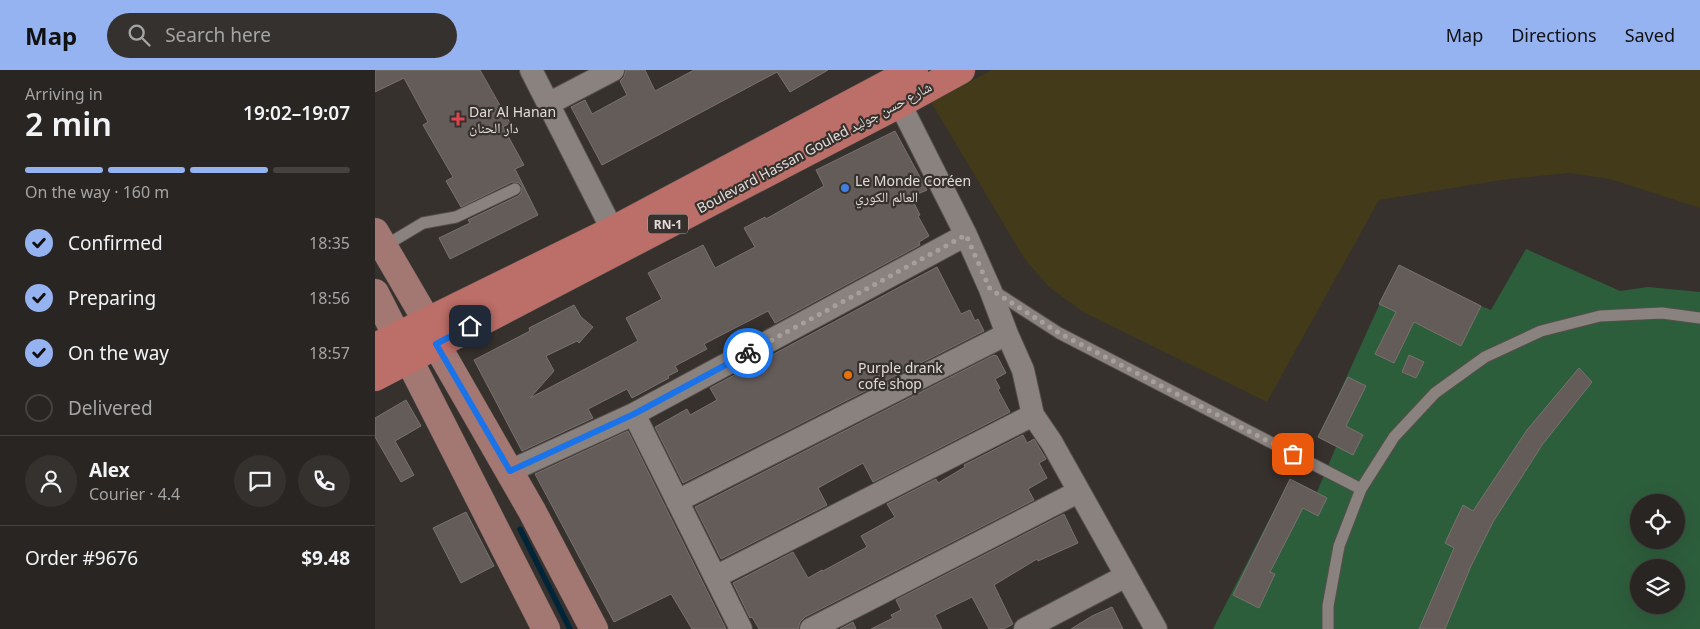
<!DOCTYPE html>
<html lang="en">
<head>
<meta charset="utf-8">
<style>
  :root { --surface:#292522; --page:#35312f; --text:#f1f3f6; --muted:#a5a5a5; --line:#454240; --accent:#95b2f1 }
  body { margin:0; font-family:"Noto Sans","Noto Naskh Arabic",sans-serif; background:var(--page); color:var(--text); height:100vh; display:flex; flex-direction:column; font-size:19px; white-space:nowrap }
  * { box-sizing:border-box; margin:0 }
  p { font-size:16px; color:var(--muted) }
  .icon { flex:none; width:28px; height:28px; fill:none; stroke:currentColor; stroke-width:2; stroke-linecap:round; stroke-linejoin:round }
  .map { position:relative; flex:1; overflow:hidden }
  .side { display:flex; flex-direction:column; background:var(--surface); width:375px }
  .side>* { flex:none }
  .controls { position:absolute; left:1255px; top:424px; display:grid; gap:10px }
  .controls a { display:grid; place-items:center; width:55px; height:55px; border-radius:50%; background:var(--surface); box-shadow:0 5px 20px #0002,0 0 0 1px var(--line); font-size:25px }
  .pin { position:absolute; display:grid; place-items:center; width:42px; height:42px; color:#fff; margin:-21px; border-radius:10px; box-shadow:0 2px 8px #0006 }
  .courier { position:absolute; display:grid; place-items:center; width:50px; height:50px; margin:-25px; border:4px solid #1a73e8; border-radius:50%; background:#fff; color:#222; box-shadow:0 1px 6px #0007 }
  .head em { font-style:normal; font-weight:600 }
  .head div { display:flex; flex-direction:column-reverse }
  .head { display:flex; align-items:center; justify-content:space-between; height:85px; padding:0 25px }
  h1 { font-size:32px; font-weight:600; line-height:38px }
  .bar { display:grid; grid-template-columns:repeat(4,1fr); gap:8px 5px; align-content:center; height:60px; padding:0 25px }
  .bar i { height:6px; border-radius:4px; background:var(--line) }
  .bar .active { background:var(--accent) }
  .bar p { grid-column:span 4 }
  .line { display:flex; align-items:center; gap:12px; padding:0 25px; border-top:1px solid var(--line) }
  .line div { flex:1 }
  .round { display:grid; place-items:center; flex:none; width:52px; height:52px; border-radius:26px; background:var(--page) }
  ol { padding:0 25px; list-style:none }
  li { display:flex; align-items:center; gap:15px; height:55px }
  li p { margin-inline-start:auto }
  li .icon { padding:5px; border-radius:50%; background:var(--accent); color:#111; stroke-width:4 }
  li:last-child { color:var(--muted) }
  li i { width:28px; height:28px; border:2px solid var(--line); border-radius:50% }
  header { display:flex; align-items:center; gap:30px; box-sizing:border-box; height:70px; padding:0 25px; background:var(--accent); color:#111 }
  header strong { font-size:24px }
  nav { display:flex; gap:28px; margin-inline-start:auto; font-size:18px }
  .search { width:350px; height:45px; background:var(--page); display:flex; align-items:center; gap:12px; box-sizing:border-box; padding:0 18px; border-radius:28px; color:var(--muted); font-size:19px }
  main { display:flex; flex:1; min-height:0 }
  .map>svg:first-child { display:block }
  .green { fill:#2d5e3c; fill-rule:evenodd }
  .sand { fill:#423a19 }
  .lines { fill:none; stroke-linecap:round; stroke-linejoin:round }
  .stream { stroke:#002439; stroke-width:5.5 }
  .building { fill:#645c59; stroke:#79716d }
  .lane-casing { stroke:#554f4c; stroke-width:13 }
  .street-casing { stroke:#554f4c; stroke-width:24 }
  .secondary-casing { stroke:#554f4c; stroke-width:29 }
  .primary-casing { stroke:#554f4c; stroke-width:29 }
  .lane { stroke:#8a827e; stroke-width:11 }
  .street { stroke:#8a827e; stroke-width:22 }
  .secondary { stroke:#a37873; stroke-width:28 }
  .primary { stroke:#bc6e68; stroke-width:28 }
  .done { stroke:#a6a09d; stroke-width:5; stroke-dasharray:0 9 }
  .route { stroke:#1a73e8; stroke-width:6 }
  .health-dot { fill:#e0444e; stroke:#37312d; stroke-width:2 }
  .shop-dot { fill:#3f7fe0; stroke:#37312d; stroke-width:2 }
  .food-dot { fill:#e8710a; stroke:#37312d; stroke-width:2 }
  .labels { text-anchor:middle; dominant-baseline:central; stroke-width:4.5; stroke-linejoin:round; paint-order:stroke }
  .shield { fill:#37312d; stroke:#aea9a6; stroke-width:1 }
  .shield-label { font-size:12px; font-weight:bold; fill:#e1dcda }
  .poi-label { font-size:14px; fill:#e1dcda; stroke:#37312d; text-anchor:start }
  .street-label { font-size:14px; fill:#e1dcda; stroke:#37312d }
</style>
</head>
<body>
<header>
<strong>Map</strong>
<div class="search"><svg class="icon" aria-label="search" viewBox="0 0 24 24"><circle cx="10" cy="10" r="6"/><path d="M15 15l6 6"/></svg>Search here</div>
<nav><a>Map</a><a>Directions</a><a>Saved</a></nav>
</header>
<main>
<section class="side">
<div class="head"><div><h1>2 min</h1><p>Arriving in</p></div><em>19:02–19:07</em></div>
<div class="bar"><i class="active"></i><i class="active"></i><i class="active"></i><i></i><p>On the way · 160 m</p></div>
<ol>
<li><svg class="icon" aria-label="check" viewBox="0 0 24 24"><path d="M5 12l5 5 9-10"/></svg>Confirmed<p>18:35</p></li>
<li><svg class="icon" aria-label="check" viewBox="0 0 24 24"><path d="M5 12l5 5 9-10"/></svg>Preparing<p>18:56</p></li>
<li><svg class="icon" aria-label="check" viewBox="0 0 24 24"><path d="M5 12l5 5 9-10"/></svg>On the way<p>18:57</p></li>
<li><i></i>Delivered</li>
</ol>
<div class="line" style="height:90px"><a class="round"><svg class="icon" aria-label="person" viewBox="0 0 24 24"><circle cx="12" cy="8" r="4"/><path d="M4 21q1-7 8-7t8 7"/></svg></a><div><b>Alex</b><p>Courier · 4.4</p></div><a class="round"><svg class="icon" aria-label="chat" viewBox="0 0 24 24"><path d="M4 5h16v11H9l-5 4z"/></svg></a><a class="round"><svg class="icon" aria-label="phone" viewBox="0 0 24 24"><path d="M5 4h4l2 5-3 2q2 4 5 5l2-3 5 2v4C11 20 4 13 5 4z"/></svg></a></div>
<div class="line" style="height:65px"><div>Order #9676</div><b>$9.48</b></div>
</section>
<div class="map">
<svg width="1325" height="559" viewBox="0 0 1325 559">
  <rect width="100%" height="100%" fill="#37312d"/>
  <!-- green -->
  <path class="green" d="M1151,179L1245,221L1273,217L1325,222V559H838L915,409L942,422L961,377L943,367C972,310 995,251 1024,195L1106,236L1116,240ZM1264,432H1301V470H1264ZM1264,498H1301V535H1264Z"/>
  <!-- sand -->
  <path class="sand" d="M617,0H1325V138L1235,109L1194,103L1133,109L1004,130L892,332L710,243L674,217L649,188L556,32Z"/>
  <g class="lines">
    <!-- stream -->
    <path class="stream" d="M145,459L195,559"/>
  </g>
  <!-- building -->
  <path class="building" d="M0,0H105L135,53L128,57L149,95L140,99L163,145L75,189L64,168L95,153L93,150L143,126L146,123L147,116L144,113L137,112L86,137L71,111L78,107L48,55L53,52L29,8L0,22Z
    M251,0H270L280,21L319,0H453L415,22L402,2L227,95L196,37L210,30L217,44L252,25L245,11L249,7Z
    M520,61L552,120L536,127L545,145L543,146L554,166L544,172L545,175L400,253L393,241L329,274L332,279L300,296L303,301L293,306L294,308L257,328L252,319L213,339L218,348L147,381L99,290L155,261L154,258L199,235L206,247L218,257L204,273L202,271L171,286L179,301L155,328L263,271L251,248L287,229L273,203L328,175L340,198L380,177L369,158L390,147L391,149L449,116L441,100Z
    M1024,195L1106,236L1086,276L1039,252L1019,293L1000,284L1021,242L1004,234Z
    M562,197L586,244L595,240L600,251L603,249L609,261L308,413L280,357L312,339L315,345L342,330L335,318Z
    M619,285L622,286L631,303L620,309L625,318L623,320L635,342L498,412L488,393L443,418L452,435L346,489L320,437Z
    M1034,285L1049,292L1041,308L1027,302Z
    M1204,298L1217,312L1167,375L1118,452L1096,496L1070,559H1044L1079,478L1070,473L1088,435L1098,441L1152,360Z
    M973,307L991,316L971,356L988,365L978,385L943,367Z
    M31,330L46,356L20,371L39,405L26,412L0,367V348Z
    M253,361L290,436L351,559H317L296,524L239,552L160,404Z
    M648,365L652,373L659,369L671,389L664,393L672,408L653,419L659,430L430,547L425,552L423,559H384L377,547L375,548L358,513L418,482L433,508L447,500L448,501L492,477L486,466L520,447L512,434L561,409L563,413L590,397L589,395Z
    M915,409L952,428L943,446L928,438L895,502L900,504L884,538L858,525Z
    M91,442L119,496L86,513L58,458Z
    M689,444L703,473L663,491L662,489L619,515L638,554L629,559H614L597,527L560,545L567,559H496L518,548L516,545L526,540L521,530Z
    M737,537L748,559H696L717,546Z
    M478,552L481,559H465Z"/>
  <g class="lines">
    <!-- lane casing -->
    <g class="lane-casing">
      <path id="lane" d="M8,177L48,153L81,147L140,119
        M619,221L684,263L986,419
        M953,559V536L964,476L986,419L1019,367L1060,323L1110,287L1166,261L1225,246L1287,243L1325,248"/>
    </g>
    <!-- street casing -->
    <g class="street-casing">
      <path id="street" d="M156,0L245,175
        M517,18L591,165L615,219L632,264L648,300L658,345L677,373L781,559
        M173,34L238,0
        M259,344L366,559
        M135,401L259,344L591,165
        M302,431L632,264
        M340,507L658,345
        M436,559L703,422
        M650,559L751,506"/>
    </g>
    <!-- secondary casing -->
    <g class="secondary-casing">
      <path id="secondary" d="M0,162L52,251L61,274L157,441L219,559
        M0,223L171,559"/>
    </g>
    <!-- primary casing -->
    <g class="primary-casing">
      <path id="primary" d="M0,277L238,160L539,0
        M0,307L524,34L586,0"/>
    </g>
    <!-- lane -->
    <use href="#lane" class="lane"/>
    <!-- street -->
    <use href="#street" class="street"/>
    <!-- secondary -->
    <use href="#secondary" class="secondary"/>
    <!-- primary -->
    <use href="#primary" class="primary"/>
  </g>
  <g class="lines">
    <!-- done -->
    <path class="done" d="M373,283L591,165L615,219L684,263L918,384"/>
    <!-- route -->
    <path class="route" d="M95,256L61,274L135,401L259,344L373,283"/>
  </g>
  <!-- markers -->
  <path class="health-dot" d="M80.5 41.5h5v5h5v5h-5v5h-5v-5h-5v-5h5z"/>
  <circle class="shop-dot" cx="470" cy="118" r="5"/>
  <circle class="food-dot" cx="473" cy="305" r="5"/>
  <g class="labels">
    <!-- shield labels -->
    <rect class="shield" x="273" y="144.5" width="40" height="19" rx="4"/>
    <g class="shield-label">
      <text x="293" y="154">RN-1</text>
    </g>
    <!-- poi labels -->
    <g class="poi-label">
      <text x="94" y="41">Dar Al Hanan<tspan x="94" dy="16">دار الحنان</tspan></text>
      <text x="480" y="110">Le Monde Coréen<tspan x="480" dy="16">العالم الكوري</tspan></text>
      <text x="483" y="297">Purple drank<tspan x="483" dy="16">cofe shop</tspan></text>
    </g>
    <!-- street labels -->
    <g class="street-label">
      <text transform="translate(439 77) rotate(-28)">Boulevard Hassan Gouled شارع حسن جوليد</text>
    </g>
  </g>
</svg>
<div class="controls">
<a><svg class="icon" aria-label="locate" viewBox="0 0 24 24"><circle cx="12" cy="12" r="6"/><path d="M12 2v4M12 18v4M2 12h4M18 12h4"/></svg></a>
<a><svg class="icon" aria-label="layers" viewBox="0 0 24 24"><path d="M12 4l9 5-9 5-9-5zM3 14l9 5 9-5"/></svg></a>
</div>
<div class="pin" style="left:918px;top:384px;background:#ea580c"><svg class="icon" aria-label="bag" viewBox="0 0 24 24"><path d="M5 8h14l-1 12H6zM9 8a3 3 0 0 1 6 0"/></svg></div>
<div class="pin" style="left:95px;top:256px;background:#1f2937"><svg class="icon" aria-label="home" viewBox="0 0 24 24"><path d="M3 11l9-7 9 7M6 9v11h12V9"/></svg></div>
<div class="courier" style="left:373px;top:283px"><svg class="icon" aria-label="bike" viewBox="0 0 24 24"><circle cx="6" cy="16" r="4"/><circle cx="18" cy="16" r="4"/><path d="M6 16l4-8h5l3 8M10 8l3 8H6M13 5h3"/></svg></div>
</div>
</main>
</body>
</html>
